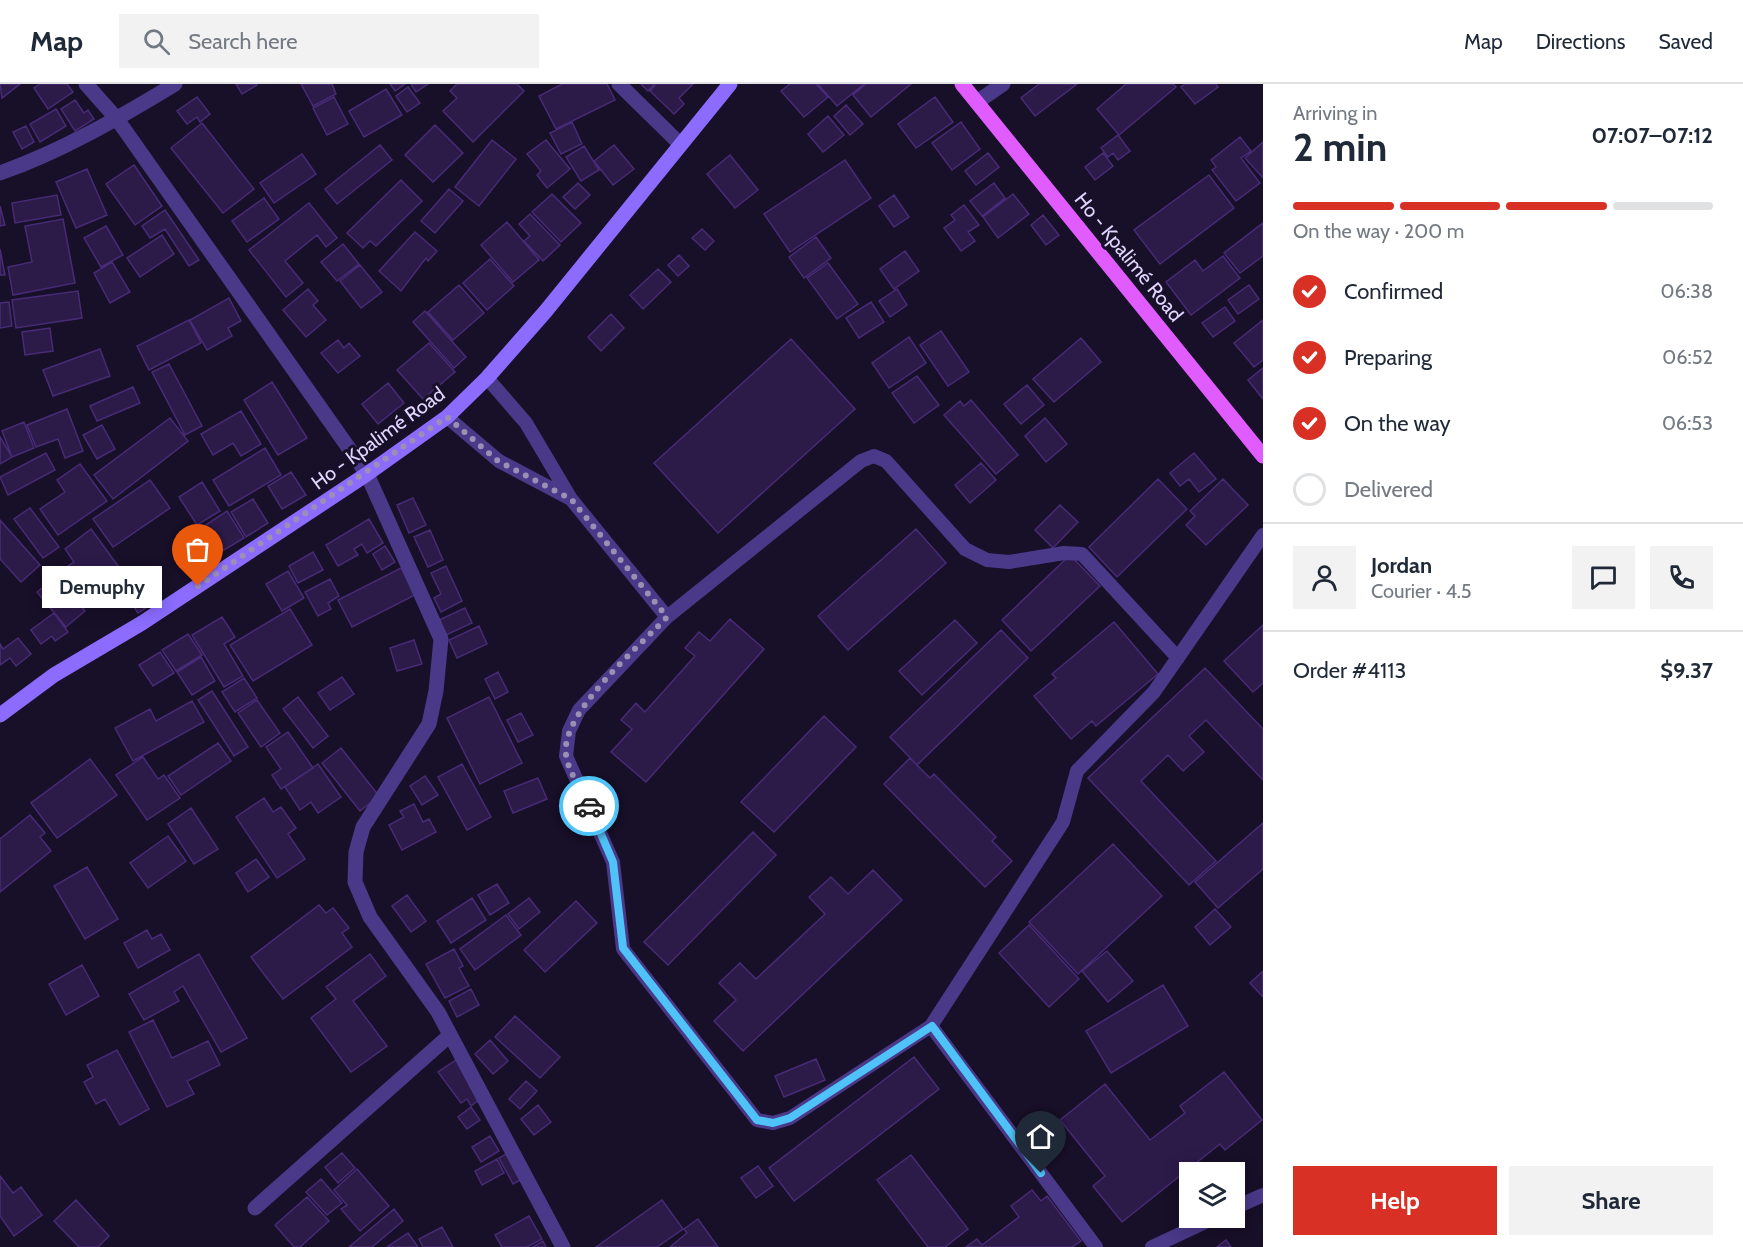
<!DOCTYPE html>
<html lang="en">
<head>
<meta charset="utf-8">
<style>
  :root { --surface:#fff; --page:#f2f2f3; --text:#1f2937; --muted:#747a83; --line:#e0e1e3; --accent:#d93025 }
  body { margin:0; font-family:Cabin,sans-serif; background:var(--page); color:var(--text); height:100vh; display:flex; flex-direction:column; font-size:22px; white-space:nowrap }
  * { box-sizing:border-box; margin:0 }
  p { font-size:20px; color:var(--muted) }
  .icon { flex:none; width:33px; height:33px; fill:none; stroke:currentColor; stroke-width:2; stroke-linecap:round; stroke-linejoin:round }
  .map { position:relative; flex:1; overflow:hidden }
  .sheet { display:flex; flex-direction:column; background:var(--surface); width:480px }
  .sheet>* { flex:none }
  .buttons { position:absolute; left:1179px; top:1078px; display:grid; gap:12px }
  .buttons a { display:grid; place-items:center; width:66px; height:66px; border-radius:0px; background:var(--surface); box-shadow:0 3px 15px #0003; font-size:30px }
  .pin { position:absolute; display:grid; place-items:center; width:51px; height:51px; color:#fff; margin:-62px -26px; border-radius:50% 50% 50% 0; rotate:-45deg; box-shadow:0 0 6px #0007 }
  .pin .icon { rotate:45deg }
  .courier { position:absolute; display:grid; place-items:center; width:60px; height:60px; margin:-30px; border:4px solid #4fc3f7; border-radius:50%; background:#fff; color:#222; box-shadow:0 2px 8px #0007 }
  .bubble { position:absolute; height:42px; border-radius:0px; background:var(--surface); box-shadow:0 3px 15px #0003; font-size:20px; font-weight:800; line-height:42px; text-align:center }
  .overview em { font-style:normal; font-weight:800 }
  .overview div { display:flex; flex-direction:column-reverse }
  .overview { display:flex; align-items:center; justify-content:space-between; height:102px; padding:0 30px }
  h1 { font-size:39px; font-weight:800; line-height:45px }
  .bar { display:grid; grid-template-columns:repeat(4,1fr); gap:9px 6px; align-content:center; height:72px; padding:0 30px }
  .bar i { height:8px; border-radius:4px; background:var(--line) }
  .bar .current { background:var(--accent) }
  .bar p { grid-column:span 4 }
  .line { display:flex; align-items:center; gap:15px; padding:0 30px; border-top:2px solid var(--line) }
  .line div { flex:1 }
  .round { display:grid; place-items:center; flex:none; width:63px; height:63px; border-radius:0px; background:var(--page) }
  ol { padding:0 30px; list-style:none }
  li { display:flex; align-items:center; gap:18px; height:66px }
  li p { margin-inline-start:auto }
  li .icon { padding:6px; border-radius:50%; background:var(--accent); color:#fff; stroke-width:4 }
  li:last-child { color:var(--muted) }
  li i { width:33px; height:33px; border:3px solid var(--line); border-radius:50% }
  .primary-button { display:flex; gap:12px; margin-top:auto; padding:12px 30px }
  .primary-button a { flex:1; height:69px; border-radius:0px; background:var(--accent); color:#fff; font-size:24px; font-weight:800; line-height:69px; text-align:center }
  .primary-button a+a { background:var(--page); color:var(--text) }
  header { display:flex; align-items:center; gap:36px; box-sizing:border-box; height:84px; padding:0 30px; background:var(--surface); border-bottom:2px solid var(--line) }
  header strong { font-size:28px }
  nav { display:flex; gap:33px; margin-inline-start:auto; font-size:21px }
  .search { width:420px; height:54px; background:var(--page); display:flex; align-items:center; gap:15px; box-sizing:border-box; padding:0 21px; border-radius:0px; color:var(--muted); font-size:22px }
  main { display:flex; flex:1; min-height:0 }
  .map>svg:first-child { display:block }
  .building { fill:#2c1a49; stroke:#482b76; stroke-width:1.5 }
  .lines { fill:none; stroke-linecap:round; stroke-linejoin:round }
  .service { stroke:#4a3888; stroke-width:14 }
  .minor { stroke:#4a3888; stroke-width:15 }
  .secondary { stroke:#8b6cff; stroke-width:15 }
  .primary { stroke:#e15cff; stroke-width:15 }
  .done { stroke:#9b90b4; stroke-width:6; stroke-dasharray:0 10.8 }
  .route { stroke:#4fc3f7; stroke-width:8 }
  .labels { text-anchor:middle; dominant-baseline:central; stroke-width:6; stroke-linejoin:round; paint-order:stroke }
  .street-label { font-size:20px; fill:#e2d5ff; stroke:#180f28 }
</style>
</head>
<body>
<header>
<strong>Map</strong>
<div class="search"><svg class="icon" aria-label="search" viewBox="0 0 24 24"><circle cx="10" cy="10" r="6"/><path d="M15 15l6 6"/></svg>Search here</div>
<nav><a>Map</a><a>Directions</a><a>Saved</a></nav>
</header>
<main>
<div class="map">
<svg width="1263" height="1163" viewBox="0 0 1263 1163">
  <rect width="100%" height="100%" fill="#180f28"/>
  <!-- building -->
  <path class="building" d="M0,0H20L2,14Z
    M40,0H67L73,8L48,25L34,4Z
    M236,0H256L257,1L242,10Z
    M301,0H332L336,10L313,22Z
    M390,0H405L395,7Z
    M411,0H428L416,8Z
    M457,0H517L524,7L473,58L443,27L457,14L450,7Z
    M562,0H607L615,16L556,45L539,12Z
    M641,0H655L648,7Z
    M656,0H693L679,14L684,20L674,30L650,7Z
    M790,0H816L828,13L804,33L781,7Z
    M818,0H864L837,22Z
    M866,0H911L871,33L853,11Z
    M1039,0H1077L1035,32L1021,14Z
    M1126,0H1173L1176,3L1119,51L1097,25Z
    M1185,0H1216L1218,3L1195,20L1181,3Z
    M408,3L420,19L407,28L396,12Z
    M386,5L402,31L364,53L349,27Z
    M197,13L210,30L200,38L197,33L187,40L177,27Z
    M334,13L348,40L327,51L313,24Z
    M935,13L953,38L916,64L898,40Z
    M75,16L84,29L88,26L94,35L75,47L61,25Z
    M846,21L863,40L850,51L834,32Z
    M56,25L66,42L40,58L30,40Z
    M828,32L844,51L823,68L808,50Z
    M572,38L582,60L561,70L550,49Z
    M961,38L980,65L952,86L932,59Z
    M202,39L254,105L223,129L171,64Z
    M435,41L463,69L433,98L405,71Z
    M26,42L34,58L22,65L13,48Z
    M1118,51L1130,67L1118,76L1113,69L1108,73L1101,64Z
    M1240,53L1251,67L1241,74L1260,99L1236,117L1212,86L1216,83L1211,76Z
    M492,56L516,75L479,122L455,103Z
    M546,56L570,85L547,104L537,91L541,87L527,70Z
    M1263,58V94L1245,74Z
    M380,61L392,76L337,120L325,105Z
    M614,61L634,85L613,101L594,77Z
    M584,62L599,86L581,97L566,73Z
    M988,69L999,83L976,101L965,87Z
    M1103,69L1113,82L1095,96L1085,83Z
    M302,70L316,90L274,119L260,99Z
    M730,71L758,106L735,124L707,90Z
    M845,76L871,114L790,168L764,130Z
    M134,81L162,122L135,141L106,100Z
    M87,85L107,131L76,144L56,98Z
    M1209,91L1234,124L1160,180L1134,146Z
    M401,96L422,117L376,162L370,157L363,164L347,149Z
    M578,99L590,111L575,125L563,113Z
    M994,99L1005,114L982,132L970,117Z
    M449,105L463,117L435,149L421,137Z
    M552,110L581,139L561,158L532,128Z
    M1013,110L1029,130L998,154L983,133Z
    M57,111L61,131L15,139L12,119Z
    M894,111L909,133L894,143L879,122Z
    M264,114L279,135L247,158L232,137Z
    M309,119L337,154L326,163L317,151L285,177L303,199L286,213L249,166Z
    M964,121L979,141L968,148L975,157L961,167L944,144L955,136L951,131Z
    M0,122L5,141L0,142Z
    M165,126L199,176L189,182L165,145L150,154L142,142Z
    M530,130L560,161L543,177L524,157L530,152L519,140Z
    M1043,131L1059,151L1046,161L1031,141Z
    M63,135L75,199L13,211L8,183L32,178L25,142Z
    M507,138L539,176L513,198L481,161Z
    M1263,139V172L1240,189L1224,169Z
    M106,142L123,171L101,183L84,154Z
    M702,145L714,157L705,166L692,154Z
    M415,148L437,167L428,177L426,174L401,207L379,187Z
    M162,151L174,170L140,193L127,174Z
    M816,153L831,174L804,194L789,173Z
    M343,160L359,180L337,197L321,178Z
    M0,165L5,191H0Z
    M905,167L919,187L894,205L880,185Z
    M679,171L689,182L678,192L668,181Z
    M1223,172L1240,194L1191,231L1166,198L1195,176L1203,187Z
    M490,175L514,202L487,226L463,199Z
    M112,178L130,208L110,219L94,189Z
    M828,179L858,220L837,235L807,194Z
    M360,181L382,208L361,224L340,197Z
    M658,185L671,198L643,225L630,211Z
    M459,201L484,229L453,256L428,228Z
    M1249,201L1259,215L1238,230L1228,216Z
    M308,205L318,217L313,221L326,236L306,253L283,226Z
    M897,205L907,221L890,233L879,217Z
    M78,207L82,234L16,244L12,216Z
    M229,214L241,237L228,244L232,252L207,266L190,236Z
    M9,218L12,242L0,244V219Z
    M871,218L884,238L859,254L846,234Z
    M1225,223L1235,237L1213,253L1202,239Z
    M425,227L466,273L454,284L413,238Z
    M611,230L624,244L601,267L588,253Z
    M189,236L201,259L149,286L137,262Z
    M1263,236V276L1254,283L1234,259Z
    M50,244L53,267L25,271L22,248Z
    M941,247L969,288L948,302L920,261Z
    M909,253L926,279L889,304L872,279Z
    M1081,254L1101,278L1054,318L1033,295Z
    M791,255L855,325L718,449L654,379Z
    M338,256L344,264L349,259L360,272L338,289L321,269Z
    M429,259L455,288L423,315L397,286Z
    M100,265L110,292L53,312L43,286Z
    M169,280L202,342L185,351L152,288Z
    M1263,284V315L1248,296Z
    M917,292L939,321L914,339L892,309Z
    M272,298L307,354L278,371L244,316Z
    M388,299L404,319L378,340L362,320Z
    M1027,301L1044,321L1021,340L1004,320Z
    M133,303L140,319L97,337L90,322Z
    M971,316L1018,371L996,390L944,331L960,317L964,322Z
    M67,325L83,367L65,374L58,355L36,363L27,341Z
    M241,327L261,360L241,372L233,359L213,371L201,350Z
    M170,334L188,357L113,415L94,391Z
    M1045,334L1067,360L1046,378L1025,352Z
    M24,338L34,364L12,373L2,347Z
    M102,341L115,365L97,375L83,351Z
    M0,353L12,373L0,380Z
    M265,364L281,391L229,422L213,396Z
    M46,369L55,386L8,411L0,393Z
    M1194,369L1216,395L1199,408L1189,395L1180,402L1170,389Z
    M981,379L996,396L970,419L955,401Z
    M80,380L107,417L58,451L40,425L65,408L57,396Z
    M291,388L306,411L282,425L268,402Z
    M1158,395L1187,425L1117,493L1089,463Z
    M1223,395L1248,421L1206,461L1186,441L1195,432L1190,427Z
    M150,396L170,424L113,463L93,435Z
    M202,398L220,427L197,441L179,413Z
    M413,414L426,441L409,449L397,421Z
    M253,415L268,439L246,453L231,428Z
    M1060,421L1078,438L1053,464L1035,446Z
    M30,424L59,463L43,474L14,435Z
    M227,427L244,454L214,472L198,446Z
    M369,435L383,459L367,469L362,460L354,465L358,471L338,482L326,461Z
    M0,436L40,481L21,498L0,475Z
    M91,445L124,490L85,518L62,486L74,478L65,465Z
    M916,445L946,479L848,566L818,532Z
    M430,446L443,476L428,483L414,453Z
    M385,462L395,478L382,486L373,470Z
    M313,468L323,486L298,499L289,482Z
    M1070,471L1100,502L1031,567L1002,536Z
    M446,482L462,517L441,528L434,514L441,510L431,489Z
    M401,484L415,511L352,543L338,516Z
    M288,487L304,514L282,527L266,500Z
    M57,492L85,527L66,543L37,508Z
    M330,495L339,512L328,519L331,525L318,532L305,508Z
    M143,500L155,518L138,529L126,511Z
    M465,524L472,539L446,551L439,536Z
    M290,525L312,561L253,597L230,561Z
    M54,529L68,548L55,557L52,552L41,560L31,546Z
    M222,533L235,553L224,560L243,592L224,603L192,551Z
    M730,535L764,565L646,698L611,668L632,645L621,636L636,619L645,628L695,572L685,564L699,548L710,557Z
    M955,536L977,559L922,611L899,587Z
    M1114,538L1158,590L1096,642L1092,637L1071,655L1034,612L1056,594L1052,590Z
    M1263,541V599L1253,608L1224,577Z
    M479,542L487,560L457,574L449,556Z
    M1001,546L1028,574L917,681L890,653Z
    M188,550L202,571L176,587L162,566Z
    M18,554L31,570L16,582L10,574L0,581V560L3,565Z
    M414,556L422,580L397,587L390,564Z
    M160,568L174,589L153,602L139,581Z
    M201,573L215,597L192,611L177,588Z
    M1205,584L1263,645V696L1206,636L1189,652L1204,668L1183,687L1168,671L1141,697L1216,777L1189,801L1088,694Z
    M498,588L508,608L495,615L485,595Z
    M342,593L354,610L330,626L318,609Z
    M244,594L257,614L235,628L222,608Z
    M212,607L248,663L234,672L198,616Z
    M298,613L328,652L313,664L283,625Z
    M489,613L522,679L480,700L447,634Z
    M257,616L280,649L261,663L238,629Z
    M192,617L204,638L133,677L115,644L150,625L156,637Z
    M521,629L533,651L518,658L507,636Z
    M824,632L856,663L774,748L741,718Z
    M288,648L313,684L281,705L272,691L281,685L266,663Z
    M218,659L231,677L181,711L168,692Z
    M341,664L379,712L360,727L322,679Z
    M143,673L158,695L164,691L180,714L147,736L116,691Z
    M910,674L930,694L934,690L996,753L992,757L1012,777L985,803L884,700Z
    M90,675L117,711L57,754L31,719Z
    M318,680L341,713L318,729L311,718L300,726L285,703Z
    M462,680L491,733L467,746L438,693Z
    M425,692L438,711L422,721L410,702Z
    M538,694L547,715L513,729L504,707Z
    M264,714L273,728L281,723L296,744L288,750L305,775L277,794L236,733Z
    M414,720L423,738L429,735L436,748L402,766L389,741L404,733L400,727Z
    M191,724L218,765L194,780L168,740Z
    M30,731L45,749L40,753L51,767L0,808V755Z
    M1263,739V785L1218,824L1195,798Z
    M753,748L776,771L668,881L644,858Z
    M168,752L186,777L148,804L130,779Z
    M1113,760L1162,812L1078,890L1029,838Z
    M256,775L269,793L248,808L236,789Z
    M87,783L118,835L85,855L54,802Z
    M873,786L902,816L743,967L714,937L736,916L719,899L740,879L756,895L825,830L809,813L831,793L848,810Z
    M497,800L509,819L490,831L478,811Z
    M407,811L426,837L411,848L392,822Z
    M472,814L486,836L451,859L437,837Z
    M529,814L540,828L519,845L508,830Z
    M576,817L597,839L545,888L524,866Z
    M319,821L326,829L333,824L349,844L342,849L352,863L283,915L251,873Z
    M1215,825L1231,843L1210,861L1195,843Z
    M506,831L521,851L475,886L460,865Z
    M1029,841L1079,895L1049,923L999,869Z
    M147,846L152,855L161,850L170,866L138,884L124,859Z
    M454,865L463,882L459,884L469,902L445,914L426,880Z
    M1107,867L1133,897L1108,918L1082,887Z
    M199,870L247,954L221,968L183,902L174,908L179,917L144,936L129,910Z
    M370,870L386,892L353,917L387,962L351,988L311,934L336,915L326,903Z
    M82,881L99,912L66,931L49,900Z
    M1263,887V913L1250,899Z
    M1163,901L1188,942L1111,989L1086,947Z
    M471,905L479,921L457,933L449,917Z
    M515,932L560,973L540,994L495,953Z
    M153,936L172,974L208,957L220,981L187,997L194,1010L167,1023L129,948Z
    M490,956L508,977L493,990L475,970Z
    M117,966L149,1025L120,1041L105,1015L96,1020L84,998L93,993L87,981Z
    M914,973L939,1005L794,1117L769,1084Z
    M816,975L825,996L784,1013L775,992Z
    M456,976L483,1013L471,1022L467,1015L461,1019L438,988Z
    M1224,988L1262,1036L1225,1066L1220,1060L1122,1138L1093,1102L1105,1092L1060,1036L1105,1000L1150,1056L1185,1029L1180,1022Z
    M526,997L537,1007L520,1025L509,1015Z
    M538,1021L551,1038L534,1051L521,1035Z
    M471,1023L480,1036L467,1045L458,1033Z
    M490,1052L499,1067L481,1078L472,1063Z
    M510,1068L524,1094L513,1100L499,1074Z
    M342,1069L355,1084L338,1099L325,1083Z
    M911,1071L968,1145L945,1163H928L877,1096Z
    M497,1075L504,1089L482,1101L475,1087Z
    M758,1082L773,1102L756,1114L741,1094Z
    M357,1085L389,1122L360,1147L341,1125L347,1121L334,1106Z
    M0,1092L13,1109L21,1103L42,1131L14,1152L0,1132Z
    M321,1095L342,1119L327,1131L306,1108Z
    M1032,1106L1041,1117L1047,1112L1081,1157L1072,1163H966L977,1155L982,1161L1019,1133L1011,1122Z
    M307,1113L329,1137L300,1163H294L275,1141Z
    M76,1116L109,1152L98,1163H79L54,1137Z
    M662,1116L683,1145L657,1163H596Z
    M394,1125L403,1137L372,1163H349Z
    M529,1132L542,1155L527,1163H502L495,1151Z
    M698,1135L718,1163H670L687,1149L684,1145Z
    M442,1143L453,1163H423L419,1155Z
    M408,1149L418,1163H387Z
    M1226,1156L1231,1163H1217Z
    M543,1157L546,1163H533Z"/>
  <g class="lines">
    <!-- service -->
    <path class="service" d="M487,294L526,339L571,415L667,533
      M447,333L499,377L571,415
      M1178,574L1082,470L1064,469L1009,478L987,476L965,465L886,377L874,372L861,377L667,533L579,626L569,647L566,672L613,778L623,865L757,1036L773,1039L790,1034L931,942L1063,738L1077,687L1154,608L1263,451
      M931,942L1096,1163
      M1234,1124L1263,1111
      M1152,1163L1214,1134"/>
    <!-- minor -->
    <path class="minor" d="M86,0L117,35L367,390L441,555L436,607L429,640L363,743L356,768L355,798L370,833L438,928L563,1163
      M619,0L680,60
      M977,18L1003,0
      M0,89C62,67 119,34 175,0
      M255,1124L450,951"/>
    <!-- secondary -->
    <path class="secondary" d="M0,631L54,591L142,539L367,390L447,333L487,294L545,228L730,0"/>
    <!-- primary -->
    <path class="primary" d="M962,0L1263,372"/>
  </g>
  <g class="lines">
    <!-- done -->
    <path class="done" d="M198,502L447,333L498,377L571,415L667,533C639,563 560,629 566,671C568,687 582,707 589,722"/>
    <!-- route -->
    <path class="route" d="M589,722L613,778L623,864L757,1036L773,1039L790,1034L932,942L1041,1089"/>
  </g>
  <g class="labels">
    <!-- street labels -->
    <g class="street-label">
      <text transform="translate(1129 173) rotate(51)">Ho - Kpalimé Road</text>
      <text transform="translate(378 354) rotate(-36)">Ho - Kpalimé Road</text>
    </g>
  </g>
</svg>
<div class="buttons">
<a><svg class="icon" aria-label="layers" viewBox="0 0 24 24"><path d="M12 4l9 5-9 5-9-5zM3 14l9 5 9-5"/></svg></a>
</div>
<div class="pin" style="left:198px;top:502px;background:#ea580c"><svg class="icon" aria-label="bag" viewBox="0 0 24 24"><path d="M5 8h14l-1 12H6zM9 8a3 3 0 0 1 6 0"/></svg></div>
<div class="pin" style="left:1041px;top:1089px;background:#1f2937"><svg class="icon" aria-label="home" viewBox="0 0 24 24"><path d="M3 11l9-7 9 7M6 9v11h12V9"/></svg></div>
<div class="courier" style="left:589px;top:722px"><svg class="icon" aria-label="car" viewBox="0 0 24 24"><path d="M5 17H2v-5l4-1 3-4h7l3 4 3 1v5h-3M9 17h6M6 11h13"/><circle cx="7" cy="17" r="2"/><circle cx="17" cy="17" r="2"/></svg></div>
<div class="bubble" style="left:42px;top:482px;width:120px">Demuphy</div>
</div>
<section class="sheet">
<div class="overview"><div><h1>2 min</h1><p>Arriving in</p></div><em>07:07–07:12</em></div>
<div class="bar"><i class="current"></i><i class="current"></i><i class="current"></i><i></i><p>On the way · 200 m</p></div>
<ol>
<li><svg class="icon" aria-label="check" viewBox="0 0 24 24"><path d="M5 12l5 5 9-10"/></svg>Confirmed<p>06:38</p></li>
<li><svg class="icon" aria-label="check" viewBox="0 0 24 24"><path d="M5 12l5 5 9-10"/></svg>Preparing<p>06:52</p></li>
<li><svg class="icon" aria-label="check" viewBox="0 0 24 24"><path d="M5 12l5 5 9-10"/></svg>On the way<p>06:53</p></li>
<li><i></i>Delivered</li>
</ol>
<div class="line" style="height:108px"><a class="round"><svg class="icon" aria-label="person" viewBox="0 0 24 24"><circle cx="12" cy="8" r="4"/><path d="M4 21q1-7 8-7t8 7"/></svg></a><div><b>Jordan</b><p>Courier · 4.5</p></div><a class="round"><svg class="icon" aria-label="chat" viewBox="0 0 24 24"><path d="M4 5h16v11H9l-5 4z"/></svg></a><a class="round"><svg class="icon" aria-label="phone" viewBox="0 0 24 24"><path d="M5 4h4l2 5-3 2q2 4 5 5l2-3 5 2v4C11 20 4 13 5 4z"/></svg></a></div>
<div class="line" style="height:78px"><div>Order #4113</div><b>$9.37</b></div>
<div class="primary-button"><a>Help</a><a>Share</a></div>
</section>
</main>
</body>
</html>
